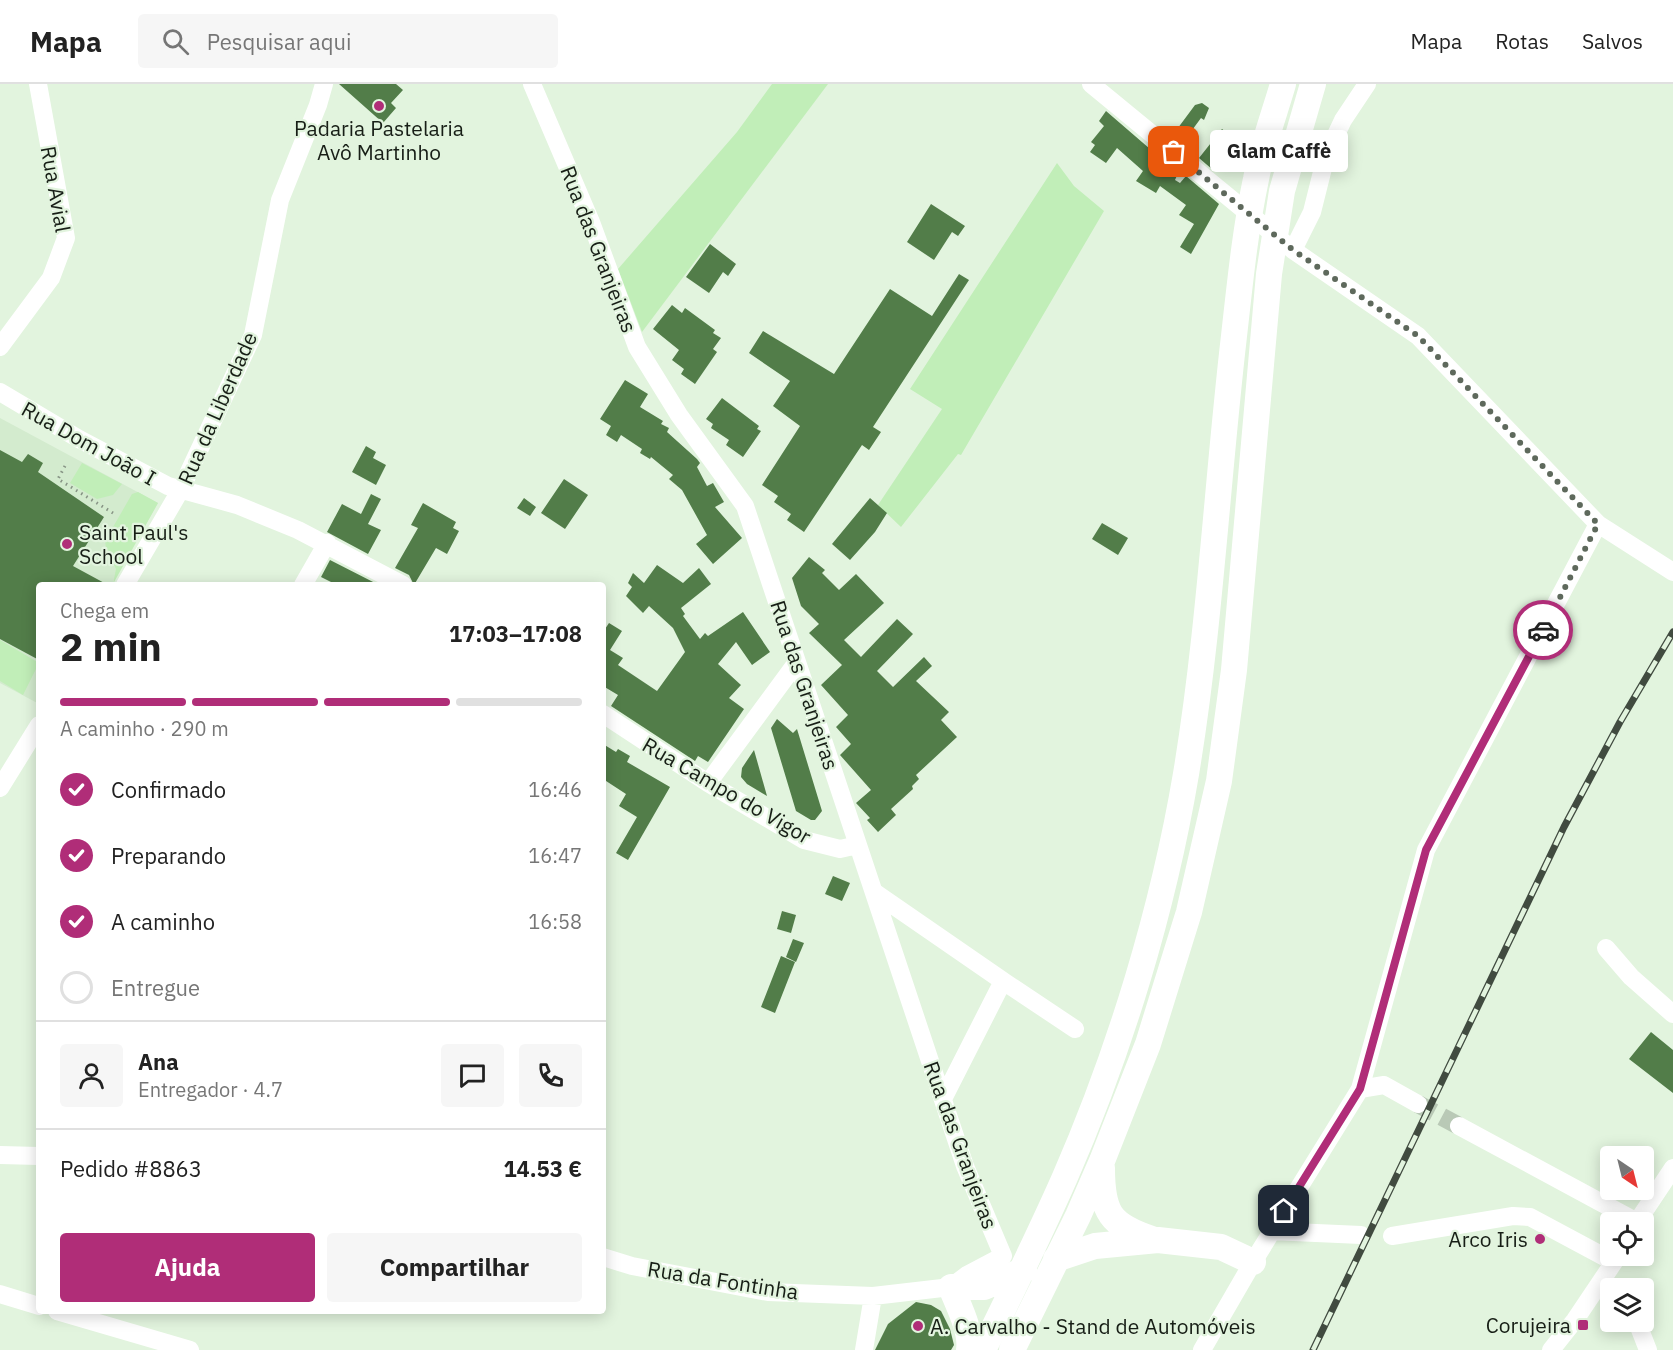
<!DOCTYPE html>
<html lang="pt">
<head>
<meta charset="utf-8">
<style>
  :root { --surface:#fff; --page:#f6f6f6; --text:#222; --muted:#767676; --line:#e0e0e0; --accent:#b02d78 }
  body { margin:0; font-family:"IBM Plex Sans",sans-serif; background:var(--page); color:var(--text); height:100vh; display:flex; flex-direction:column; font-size:22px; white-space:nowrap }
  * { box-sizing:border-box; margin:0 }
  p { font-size:20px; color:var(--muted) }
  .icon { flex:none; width:33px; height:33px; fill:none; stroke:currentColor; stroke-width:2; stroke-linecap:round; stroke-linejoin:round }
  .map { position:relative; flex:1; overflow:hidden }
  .side { position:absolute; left:36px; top:498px; width:570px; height:732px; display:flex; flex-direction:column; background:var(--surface); border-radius:6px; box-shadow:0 3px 15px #0003 }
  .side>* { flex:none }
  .needle { width:39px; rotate:145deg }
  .fabs { position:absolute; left:1600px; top:1062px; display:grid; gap:12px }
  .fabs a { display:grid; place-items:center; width:54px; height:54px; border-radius:6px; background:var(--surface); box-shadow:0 3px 15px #0003; font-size:30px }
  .pin { position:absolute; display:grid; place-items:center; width:51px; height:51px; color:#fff; margin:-26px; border-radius:12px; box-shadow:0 3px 9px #0006 }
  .courier { position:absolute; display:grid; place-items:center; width:60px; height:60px; margin:-30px; border:4px solid #b02d78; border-radius:50%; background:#fff; color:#222; box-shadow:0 2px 8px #0007 }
  .bubble { position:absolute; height:42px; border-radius:6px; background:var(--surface); box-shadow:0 3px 15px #0003; font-size:20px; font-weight:700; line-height:42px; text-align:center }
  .headline em { font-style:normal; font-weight:700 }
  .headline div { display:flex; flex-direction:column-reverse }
  .headline { display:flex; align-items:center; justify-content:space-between; height:102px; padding:0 24px }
  h1 { font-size:39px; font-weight:700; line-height:45px }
  .bar { display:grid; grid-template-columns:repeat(4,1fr); gap:9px 6px; align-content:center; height:72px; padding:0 24px }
  .bar i { height:8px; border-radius:4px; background:var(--line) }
  .bar .active { background:var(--accent) }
  .bar p { grid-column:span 4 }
  .line { display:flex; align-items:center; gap:15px; padding:0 24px; border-top:2px solid var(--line) }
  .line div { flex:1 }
  .round { display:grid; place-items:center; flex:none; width:63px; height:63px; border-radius:6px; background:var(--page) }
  ol { padding:0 24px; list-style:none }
  li { display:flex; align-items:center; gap:18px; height:66px }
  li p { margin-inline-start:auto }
  li .icon { padding:6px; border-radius:50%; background:var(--accent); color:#fff; stroke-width:4 }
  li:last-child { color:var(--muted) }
  li i { width:33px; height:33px; border:3px solid var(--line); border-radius:50% }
  .action { display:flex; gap:12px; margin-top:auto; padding:12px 24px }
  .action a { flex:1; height:69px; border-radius:6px; background:var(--accent); color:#fff; font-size:24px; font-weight:700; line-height:69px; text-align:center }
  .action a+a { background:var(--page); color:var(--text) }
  header { display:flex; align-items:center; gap:36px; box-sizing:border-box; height:84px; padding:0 30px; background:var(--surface); border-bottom:2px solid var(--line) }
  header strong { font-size:28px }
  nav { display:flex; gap:33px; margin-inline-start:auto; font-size:21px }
  .search { width:420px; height:54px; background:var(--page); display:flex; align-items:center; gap:15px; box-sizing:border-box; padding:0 21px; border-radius:6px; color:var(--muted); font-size:22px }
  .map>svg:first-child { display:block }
  .built { fill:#d3ebce }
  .green { fill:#c1eeb8 }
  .building { fill:#527d49 }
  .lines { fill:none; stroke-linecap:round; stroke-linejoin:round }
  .minor-tunnel { stroke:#b9c9b6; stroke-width:18; stroke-dasharray:18 9; stroke-linecap:butt }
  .path { stroke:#869384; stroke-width:3; stroke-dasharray:1.5 4.5; stroke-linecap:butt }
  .minor { stroke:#fff; stroke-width:18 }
  .highway { stroke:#fff; stroke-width:26 }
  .rail-casing { stroke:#414b40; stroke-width:7 }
  .rail { stroke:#e2f4de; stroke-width:4.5; stroke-dasharray:14; stroke-linecap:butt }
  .done { stroke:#5e695c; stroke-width:6; stroke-dasharray:0 10.8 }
  .route { stroke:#b02d78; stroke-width:8 }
  .poi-dot { fill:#b02d78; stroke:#e2f4de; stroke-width:2 }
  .labels { text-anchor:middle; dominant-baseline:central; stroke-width:4.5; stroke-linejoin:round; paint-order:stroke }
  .poi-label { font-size:21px; fill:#171e16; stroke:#e2f4de; text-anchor:start }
  .street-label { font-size:21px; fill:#171e16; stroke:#e2f4de }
</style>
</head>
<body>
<header>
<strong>Mapa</strong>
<div class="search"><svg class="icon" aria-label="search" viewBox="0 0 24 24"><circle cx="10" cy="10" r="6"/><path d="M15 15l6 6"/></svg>Pesquisar aqui</div>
<nav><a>Mapa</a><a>Rotas</a><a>Salvos</a></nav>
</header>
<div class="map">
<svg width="1673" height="1266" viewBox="0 0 1673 1266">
  <rect width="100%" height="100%" fill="#e2f4de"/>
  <!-- built -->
  <path class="built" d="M0,334L158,419L111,501H39V620L0,599Z"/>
  <!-- green -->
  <path class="green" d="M772,0H828L642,248L618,185L737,48Z
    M1057,79L1074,102L1104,127L961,371L958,370L901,443L878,421L942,325L910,305Z
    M82,379L122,400L113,411L97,415L70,399Z
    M138,408L158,419L113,500L116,485L106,464L105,457L132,410Z
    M0,556L39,579L23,611L0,597Z"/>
  <!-- building -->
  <path class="building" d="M339,0H396L403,6L391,19L396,24L383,39Z
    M1202,19L1209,24L1204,36L1201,34L1187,53L1193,58L1189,66L1172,52L1195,21Z
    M1106,27L1157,71L1158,69L1179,87L1175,96L1180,99L1186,92L1219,120L1191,170L1180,163L1194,140L1179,131L1186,121L1160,102L1156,109L1136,97L1143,87L1117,64L1106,79L1090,68L1095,61L1091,58L1104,42L1099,37Z
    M1222,45L1237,57L1213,86L1199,74Z
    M931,120L965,142L958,152L952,148L934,176L907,158Z
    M710,160L736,180L728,192L723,188L709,209L686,193Z
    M959,190L969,196L873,343L881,348L869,366L862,361L804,448L787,436L791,430L774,418L778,412L762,401L800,342L773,322L790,297L749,269L763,247L834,290L890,205L932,232Z
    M672,221L682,229L685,224L715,246L713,249L721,254L713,265L717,268L695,300L681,290L684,285L672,276L679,266L653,245Z
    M625,296L648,310L640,323L663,337L661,340L669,344L667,348L697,375L700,379L697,383L707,402L713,399L724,418L715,423L742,454L713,480L696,460L707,451L682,406L669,395L673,391L651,373L650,375L640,369L642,365L621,351L617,358L606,351L611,342L600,335Z
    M722,314L759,342L757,345L761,347L743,373L726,361L729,356L711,344L713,340L706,335Z
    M366,362L376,368L373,374L386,381L376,401L352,388Z
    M0,366L22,378L28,370L43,379L38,388L104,433L73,482L108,501H39V576L0,555Z
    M564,395L588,411L565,445L541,429Z
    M371,410L381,415L368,440L381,446L368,470L327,448L342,420L361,430Z
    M524,414L536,423L530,432L517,424Z
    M870,414L887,429L875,448L850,476L832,460Z
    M423,419L456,438L453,444L459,447L447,470L436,464L414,501L409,491L395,484L418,444L411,441Z
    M1102,439L1128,454L1118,471L1092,455Z
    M809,473L825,486L822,489L839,506L856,490L884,519L844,556L861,573L897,535L913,550L877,587L893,603L924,573L932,582L916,597L949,628L941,636L957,653L916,691L919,695L912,702L913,705L891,725L896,731L878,748L867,736L870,734L856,719L871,706L840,671L851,660L836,643L848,631L821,601L842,581L809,549L819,540L801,522L792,494Z
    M330,476L379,501H337L321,493Z
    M657,481L683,499L699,484L711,500L681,524L685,530L683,532L700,555L705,549L708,552L743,528L770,568L752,581L736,558L718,580L741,601L729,614L744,625L708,678L698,672L695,677L611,622L618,611L603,602V548L609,539L622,547L610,566L623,574L618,581L657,607L685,568L673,544L649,522L643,529L626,512L632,503L628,499L633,489L644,499Z
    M777,635L793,649L797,645L822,727L815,736H811L796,727L771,644Z
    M603,660L616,668L618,665L630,672L627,678L670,703L628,776L616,769L637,733L619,722L626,710L603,695Z
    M754,666L767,712L747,700L741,693L742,684Z
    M833,792L850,799L842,817L825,810Z
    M782,827L796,831L791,849L777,845Z
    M793,855L804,859L796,878L786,873Z
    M781,872L795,878L775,929L761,923Z
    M1651,948L1673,966V1009L1629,975Z
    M916,1218L931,1221L941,1227L950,1245L954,1261L951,1266H875L888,1240Z"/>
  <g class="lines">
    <!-- minor-tunnel -->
    <path class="minor-tunnel" d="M1418,1020L1459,1042"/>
    <!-- path -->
    <path class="path" d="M65,382L58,395L113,429"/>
    <!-- minor -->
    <path class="minor" d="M532,0L591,138L637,263L679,331L745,422L965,1082L1003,1172L967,1191L951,1203L873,1212L768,1208L632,1182L603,1173
      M1091,0L1293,166L1418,252L1598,440L1673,488
      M1293,166L1312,128L1326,72L1343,36L1367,0
      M0,263L51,194L66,154L38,0
      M0,308L79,355L168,402L237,421L298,446L403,501
      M125,501L181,405L253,251L280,116L318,21L324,0
      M303,501L327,459
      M603,630L708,699L804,756L840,765L858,761
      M708,699L797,578
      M0,704L39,641
      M874,808L1003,897L943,1015
      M1606,864L1631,893L1673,930
      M1003,897L1075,945
      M1360,1005L1426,766L1598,440
      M1459,1042L1637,1138
      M0,1071L39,1072
      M1637,1138L1673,1084
      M1271,1147L1361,1151
      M1392,1152L1513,1132L1530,1133L1614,1178
      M0,1210L39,1222
      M57,1227L190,1266
      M1637,1238L1648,1266
      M864,1266L873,1212
      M1202,1266L1253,1178L1360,1005L1384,1001L1418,1020
      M1551,1266L1575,1236L1618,1172"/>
    <!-- highway -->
    <path class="highway" d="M1102,1084C1102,1129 1110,1141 1152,1155
      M1056,1175L1095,1162L1158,1156L1221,1163L1253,1178
      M969,1266C972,1247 958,1221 951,1203H984L1024,1186
      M983,1266C1011,1209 1039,1152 1065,1093C1120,967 1163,826 1186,690C1210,545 1217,398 1234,252C1240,199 1245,147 1256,95C1262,63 1274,31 1283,0
      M1012,1266L1078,1132L1102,1077L1148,960L1189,828L1219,697L1234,586L1269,190L1282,107L1313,0"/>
    <!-- rail casing -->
    <g class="rail-casing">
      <path id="rail" d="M1313,1266L1564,743L1620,638L1673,548"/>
    </g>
    <!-- rail -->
    <use href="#rail" class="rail"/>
  </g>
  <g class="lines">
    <!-- done -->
    <path class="done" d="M1174,68L1293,166L1418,252L1598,440L1543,546"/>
    <!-- route -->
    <path class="route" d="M1284,1127L1360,1005L1426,766L1543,546"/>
  </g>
  <!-- markers -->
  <g class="poi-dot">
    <circle cx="379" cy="22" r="6"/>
    <circle cx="67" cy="460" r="6"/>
    <circle cx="1540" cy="1155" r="6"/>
    <rect x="1577" y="1235" width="12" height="12" rx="3"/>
    <circle cx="918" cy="1242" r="6"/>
  </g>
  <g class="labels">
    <!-- poi labels -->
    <g class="poi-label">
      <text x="379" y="44" text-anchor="middle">Padaria Pastelaria<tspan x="379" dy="24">Avô Martinho</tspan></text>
      <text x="79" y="448">Saint Paul's<tspan x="79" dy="24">School</tspan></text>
      <text x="1528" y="1155" text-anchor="end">Arco Iris</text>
      <text x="1571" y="1241" text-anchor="end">Corujeira</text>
      <text x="930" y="1242">A. Carvalho - Stand de Automóveis</text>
    </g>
    <!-- street labels -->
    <g class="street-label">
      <text transform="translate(56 105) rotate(80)">Rua Avial</text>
      <text transform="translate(599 165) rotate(69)">Rua das Granjeiras</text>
      <text transform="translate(217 324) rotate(-66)">Rua da Liberdade</text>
      <text transform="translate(89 359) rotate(29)">Rua Dom João I</text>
      <text transform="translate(805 601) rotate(72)">Rua das Granjeiras</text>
      <text transform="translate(727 706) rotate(30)">Rua Campo do Vigor</text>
      <text transform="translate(961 1061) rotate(70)">Rua das Granjeiras</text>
      <text transform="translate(723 1196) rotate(9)">Rua da Fontinha</text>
    </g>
  </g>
</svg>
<div class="fabs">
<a><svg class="needle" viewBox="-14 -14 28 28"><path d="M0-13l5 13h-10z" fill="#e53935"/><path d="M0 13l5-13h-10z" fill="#767676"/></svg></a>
<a><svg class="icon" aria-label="locate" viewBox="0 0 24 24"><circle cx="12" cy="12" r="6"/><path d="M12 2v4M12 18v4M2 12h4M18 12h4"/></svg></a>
<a><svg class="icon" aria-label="layers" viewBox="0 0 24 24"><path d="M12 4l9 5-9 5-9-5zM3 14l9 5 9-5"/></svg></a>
</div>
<div class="pin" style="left:1174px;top:68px;background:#ea580c"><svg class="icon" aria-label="bag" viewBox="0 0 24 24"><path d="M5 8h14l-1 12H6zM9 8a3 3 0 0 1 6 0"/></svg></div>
<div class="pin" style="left:1284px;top:1127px;background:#1f2937"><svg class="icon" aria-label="home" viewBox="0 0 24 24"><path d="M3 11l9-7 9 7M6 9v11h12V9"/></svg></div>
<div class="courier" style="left:1543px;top:546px"><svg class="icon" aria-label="car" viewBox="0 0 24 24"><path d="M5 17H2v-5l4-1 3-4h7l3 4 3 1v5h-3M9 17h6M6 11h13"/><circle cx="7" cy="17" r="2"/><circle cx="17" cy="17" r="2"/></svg></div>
<div class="bubble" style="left:1210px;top:46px;width:138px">Glam Caffè</div>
<section class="side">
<div class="headline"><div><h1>2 min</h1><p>Chega em</p></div><em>17:03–17:08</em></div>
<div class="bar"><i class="active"></i><i class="active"></i><i class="active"></i><i></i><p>A caminho · 290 m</p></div>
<ol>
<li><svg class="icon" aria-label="check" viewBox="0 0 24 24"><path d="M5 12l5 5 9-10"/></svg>Confirmado<p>16:46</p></li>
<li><svg class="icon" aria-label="check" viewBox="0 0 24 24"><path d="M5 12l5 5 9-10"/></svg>Preparando<p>16:47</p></li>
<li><svg class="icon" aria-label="check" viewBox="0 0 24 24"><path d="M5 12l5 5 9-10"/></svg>A caminho<p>16:58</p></li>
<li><i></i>Entregue</li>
</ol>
<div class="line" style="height:108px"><a class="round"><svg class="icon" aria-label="person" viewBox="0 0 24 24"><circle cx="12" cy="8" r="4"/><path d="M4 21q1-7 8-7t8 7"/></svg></a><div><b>Ana</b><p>Entregador · 4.7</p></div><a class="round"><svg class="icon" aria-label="chat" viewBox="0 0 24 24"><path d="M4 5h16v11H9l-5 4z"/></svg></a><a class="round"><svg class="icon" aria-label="phone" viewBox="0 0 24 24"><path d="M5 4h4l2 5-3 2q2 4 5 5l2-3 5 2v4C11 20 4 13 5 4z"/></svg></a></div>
<div class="line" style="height:78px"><div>Pedido #8863</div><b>14.53 €</b></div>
<div class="action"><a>Ajuda</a><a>Compartilhar</a></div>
</section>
</div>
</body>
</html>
